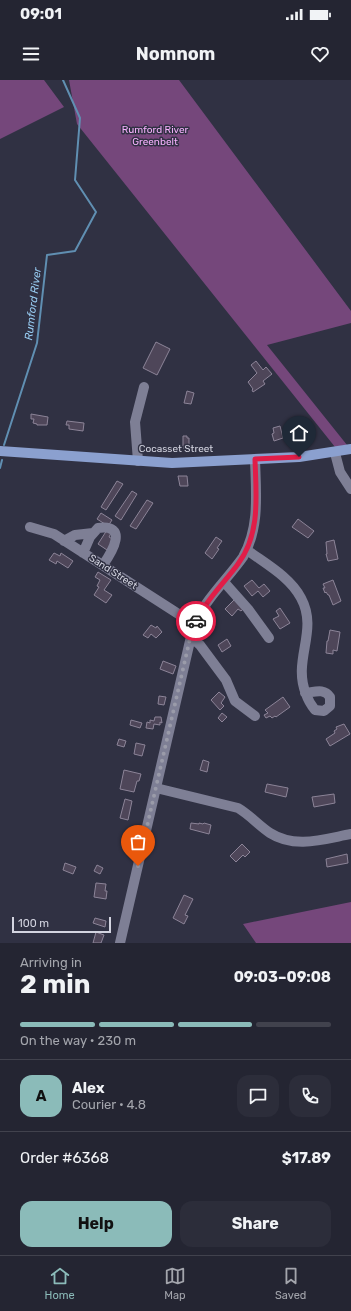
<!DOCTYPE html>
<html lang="en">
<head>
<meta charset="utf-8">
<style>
  :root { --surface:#242532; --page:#2c2d3a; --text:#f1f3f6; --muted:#a3a5ac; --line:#41424d; --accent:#8bbbb9 }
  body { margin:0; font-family:Rubik,sans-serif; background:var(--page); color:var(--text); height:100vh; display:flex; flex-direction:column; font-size:15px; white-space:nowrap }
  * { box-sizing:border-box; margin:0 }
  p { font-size:13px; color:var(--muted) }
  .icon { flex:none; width:22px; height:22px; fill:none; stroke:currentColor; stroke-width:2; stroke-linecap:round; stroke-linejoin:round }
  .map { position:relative; height:863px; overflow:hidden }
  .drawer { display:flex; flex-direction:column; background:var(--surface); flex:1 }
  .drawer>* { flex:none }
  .scale { position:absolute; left:12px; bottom:10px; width:99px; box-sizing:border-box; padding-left:4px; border:2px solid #d3d4e0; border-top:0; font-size:11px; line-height:14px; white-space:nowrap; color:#d3d4e0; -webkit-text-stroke:3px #303143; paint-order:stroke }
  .pin { position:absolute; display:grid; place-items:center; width:34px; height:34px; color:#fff; margin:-41px -17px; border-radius:50% 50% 50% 0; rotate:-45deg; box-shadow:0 0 4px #0007 }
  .pin .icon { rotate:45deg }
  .courier { position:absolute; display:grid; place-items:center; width:40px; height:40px; margin:-20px; border:3px solid #e11d48; border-radius:50%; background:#fff; color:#222; box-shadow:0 1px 5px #0007 }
  .head em { font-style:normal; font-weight:700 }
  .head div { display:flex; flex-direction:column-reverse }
  .head { display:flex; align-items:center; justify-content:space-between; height:68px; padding:0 20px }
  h1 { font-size:26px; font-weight:700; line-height:30px }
  .bar { display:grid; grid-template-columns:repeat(4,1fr); gap:6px 4px; align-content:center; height:48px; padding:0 20px }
  .bar i { height:5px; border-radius:3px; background:var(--line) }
  .bar .current { background:var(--accent) }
  .bar p { grid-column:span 4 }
  .line { display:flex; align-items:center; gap:10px; padding:0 20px; border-top:1px solid var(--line) }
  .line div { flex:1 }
  .round { display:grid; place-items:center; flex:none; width:42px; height:42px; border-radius:12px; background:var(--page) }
  .cta { display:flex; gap:8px; margin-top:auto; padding:8px 20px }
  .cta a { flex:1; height:46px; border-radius:12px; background:var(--accent); color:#111; font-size:16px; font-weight:700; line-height:46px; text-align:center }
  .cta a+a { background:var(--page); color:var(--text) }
  .status { display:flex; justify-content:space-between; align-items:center; height:28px; padding:0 20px; background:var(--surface); direction:ltr }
  .status svg { height:11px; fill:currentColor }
  header { display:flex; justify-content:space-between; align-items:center; height:52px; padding:0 20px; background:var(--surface); font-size:18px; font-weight:700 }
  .tabs { display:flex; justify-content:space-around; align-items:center; height:56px; border-top:1px solid var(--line); background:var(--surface); font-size:11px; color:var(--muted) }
  .tabs a { display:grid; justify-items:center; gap:2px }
  .tabs .current { color:var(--accent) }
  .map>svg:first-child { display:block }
  .forest { fill:#75477b }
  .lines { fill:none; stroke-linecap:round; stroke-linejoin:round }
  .stream { stroke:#608fb2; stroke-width:2 }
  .building { fill:#4e4659; stroke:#8c8498 }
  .minor { stroke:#7e7f95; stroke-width:10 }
  .major { stroke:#8ba0cf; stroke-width:10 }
  .done { stroke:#9a9ba9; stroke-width:4; stroke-dasharray:0 7.2 }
  .route { stroke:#e11d48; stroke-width:5 }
  .labels { text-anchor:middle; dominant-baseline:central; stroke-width:3; stroke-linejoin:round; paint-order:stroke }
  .park-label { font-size:10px; fill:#f8b2ff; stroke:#303143 }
  .street-label { font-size:10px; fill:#d3d4e0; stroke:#303143 }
  .water-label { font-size:11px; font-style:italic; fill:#97cbf1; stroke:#303143 }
</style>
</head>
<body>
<div class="status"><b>09:01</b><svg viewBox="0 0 49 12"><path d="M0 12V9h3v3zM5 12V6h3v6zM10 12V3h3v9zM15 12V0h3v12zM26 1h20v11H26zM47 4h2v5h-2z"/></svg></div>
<header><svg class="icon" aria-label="menu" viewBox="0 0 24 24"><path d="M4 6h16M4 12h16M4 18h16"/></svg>Nomnom<svg class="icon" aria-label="heart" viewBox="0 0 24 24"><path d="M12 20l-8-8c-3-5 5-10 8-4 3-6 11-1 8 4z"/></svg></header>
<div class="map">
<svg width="351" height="863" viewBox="0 0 351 863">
  <rect width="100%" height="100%" fill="#303143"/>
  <!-- forest -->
  <path class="forest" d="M0,0H44L64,27L0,59Z
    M69,0H179L351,231V243L267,265L347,365L335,367L77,44Z
    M351,822V863H256L243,844Z"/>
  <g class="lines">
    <!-- stream -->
    <path class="stream" d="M4,365L37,263L47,175L75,171L96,132L75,100L80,38L63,0
      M0,388L2,380"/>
  </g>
  <!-- building -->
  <path class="building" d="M156,262L170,269L157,295L143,288Z
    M256,281L263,290L266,287L272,294L263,301L265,304L253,312L252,310L253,309L248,302L257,293L251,285Z
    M187,311L194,313L191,324L184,323Z
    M31,334L48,337L47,345H37V344L33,343L34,339H31Z
    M67,341L84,343L83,351L69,349V345H66Z
    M280,346L283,358L274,361L272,354L274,353L273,348Z
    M183,356H187V358H189V368H183Z
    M301,362H308V365L301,366Z
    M178,396H187L188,406H180Z
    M117,401L123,404L106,430L101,427Z
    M132,411L137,414L121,440L115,436Z
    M147,420L153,423L136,449L130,446Z
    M101,433L112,440L108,446L97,439Z
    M298,439L314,451L308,458L292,447Z
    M107,450L111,453L109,457L114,460L107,470L98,464Z
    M216,457L222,461L217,468L219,469L212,479L205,473Z
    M334,460L338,479L328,481L326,474H327L326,462Z
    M54,473L60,476L61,473L73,481L68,488L57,481L56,484L49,480Z
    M98,492L111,500L104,510L112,515L106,523L94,515L99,507L97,506L100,500L95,497Z
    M252,500L259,508L264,504L270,511L263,517L258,511L252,516L244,506Z
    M333,500L341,521L333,525L329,515H328L326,512L325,513L323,508H325L323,504Z
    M235,519L244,528L241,531L238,529L232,536L225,529Z
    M280,528L290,543L280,549L273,539L279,536L276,531Z
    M151,545L156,548L157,546L162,552L156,558L151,554L148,558L143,555Z
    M330,550L340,552L337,571L333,570V574L326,573L327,561H328Z
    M227,559L231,566L222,572L218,565Z
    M163,581L176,586L173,594L160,589Z
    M219,612L225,617L221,623L224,626L220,630L211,620Z
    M159,616L166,617L164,625L158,624Z
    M283,617L290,627L276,637L275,636L272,638L270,636L266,638L264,635L268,633L265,630Z
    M222,633L227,637L222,642L218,638Z
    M155,637H161L162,643L160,642V645L154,644L153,649L146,648L147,642L150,643V640L154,641Z
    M131,640L142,643L140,648L130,645Z
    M344,644L350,654L330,666L326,659L335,653L334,651L337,649L336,647Z
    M119,659L126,661L124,667L117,665Z
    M136,663L145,665L142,676L134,674Z
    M203,680L209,682L207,692L200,690Z
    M124,690L141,694L139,701H137L134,712L120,709Z
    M267,704L288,708L286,717L265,712Z
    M334,714L335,723L314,727L312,717Z
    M125,719L132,721L128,740L120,738Z
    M191,743L199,744V743L203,744L204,743L211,745L209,754L190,749Z
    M242,764L250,772L245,777L243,775L236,782L230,776Z
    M347,774L348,783L327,787L326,779Z
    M65,783L76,787L73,794L63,790Z
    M97,785L103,788L100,794L94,791Z
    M96,803L106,804L105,811H107L106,819L94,817Z
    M184,815L193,819L185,835L188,836L184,844L173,838Z
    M95,838L106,841L105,847L93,843Z
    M96,852L104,855L101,863H93Z"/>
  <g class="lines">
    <!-- minor -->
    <path class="minor" d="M335,373L340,392L351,409
      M138,381L135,342L144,307
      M30,447L54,454L194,544
      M64,461L75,455L93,453
      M247,470C266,484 290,497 301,518C319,551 292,580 306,614C308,620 311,625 315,630L324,631L330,626V617C324,608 315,612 305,613
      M83,473L90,457L98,448C129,444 112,472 103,485
      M224,502L248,529L269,558
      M191,557L200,565L226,600L235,621L255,636
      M156,708L238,728C250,735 258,745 270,753C295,769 324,759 351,754
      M120,863L193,548C203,521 227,500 243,477C260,447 256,413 255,379"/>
    <!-- major -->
    <path class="major" d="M0,371L172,383L299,377L351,369"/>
  </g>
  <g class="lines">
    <!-- done -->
    <path class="done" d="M138,786L191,554L196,541"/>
    <!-- route -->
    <path class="route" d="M196,541C206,520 225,502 238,484C261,453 256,415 255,379L299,377"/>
  </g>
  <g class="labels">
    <!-- park labels -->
    <g class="park-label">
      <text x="155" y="50">Rumford River<tspan x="155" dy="12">Greenbelt</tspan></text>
    </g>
    <!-- street labels -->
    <g class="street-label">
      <text x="176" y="369">Cocasset Street</text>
      <text transform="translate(113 492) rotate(33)">Sand Street</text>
    </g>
    <!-- water labels -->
    <g class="water-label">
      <text transform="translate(33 224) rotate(-83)">Rumford River</text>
    </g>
  </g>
</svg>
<div class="scale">100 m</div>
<div class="pin" style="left:138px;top:786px;background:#ea580c"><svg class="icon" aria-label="bag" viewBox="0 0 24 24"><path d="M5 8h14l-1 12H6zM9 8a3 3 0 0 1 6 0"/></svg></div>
<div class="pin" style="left:299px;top:377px;background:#1f2937"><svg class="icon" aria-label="home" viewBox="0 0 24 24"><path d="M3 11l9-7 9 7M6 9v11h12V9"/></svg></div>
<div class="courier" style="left:196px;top:541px"><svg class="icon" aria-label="car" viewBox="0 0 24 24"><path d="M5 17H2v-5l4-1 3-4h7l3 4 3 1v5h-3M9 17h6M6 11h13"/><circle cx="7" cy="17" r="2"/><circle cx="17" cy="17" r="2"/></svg></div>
</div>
<section class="drawer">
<div class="head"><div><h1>2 min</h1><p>Arriving in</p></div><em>09:03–09:08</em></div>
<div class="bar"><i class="current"></i><i class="current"></i><i class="current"></i><i></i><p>On the way · 230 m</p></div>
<div class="line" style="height:72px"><b class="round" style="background:var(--accent);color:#111">A</b><div><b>Alex</b><p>Courier · 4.8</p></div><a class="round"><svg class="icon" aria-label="chat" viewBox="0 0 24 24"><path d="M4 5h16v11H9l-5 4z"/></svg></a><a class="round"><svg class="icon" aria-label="phone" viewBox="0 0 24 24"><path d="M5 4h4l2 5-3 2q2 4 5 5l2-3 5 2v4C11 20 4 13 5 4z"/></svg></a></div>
<div class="line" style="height:52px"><div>Order #6368</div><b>$17.89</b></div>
<div class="cta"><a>Help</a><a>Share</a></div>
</section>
<nav class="tabs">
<a class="current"><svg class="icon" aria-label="home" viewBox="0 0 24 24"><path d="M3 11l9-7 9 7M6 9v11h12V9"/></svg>Home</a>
<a><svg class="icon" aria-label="map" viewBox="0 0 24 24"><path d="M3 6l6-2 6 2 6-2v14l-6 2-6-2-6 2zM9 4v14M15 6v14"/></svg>Map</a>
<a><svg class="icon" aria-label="saved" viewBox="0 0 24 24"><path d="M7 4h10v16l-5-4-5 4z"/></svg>Saved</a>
</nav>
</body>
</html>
